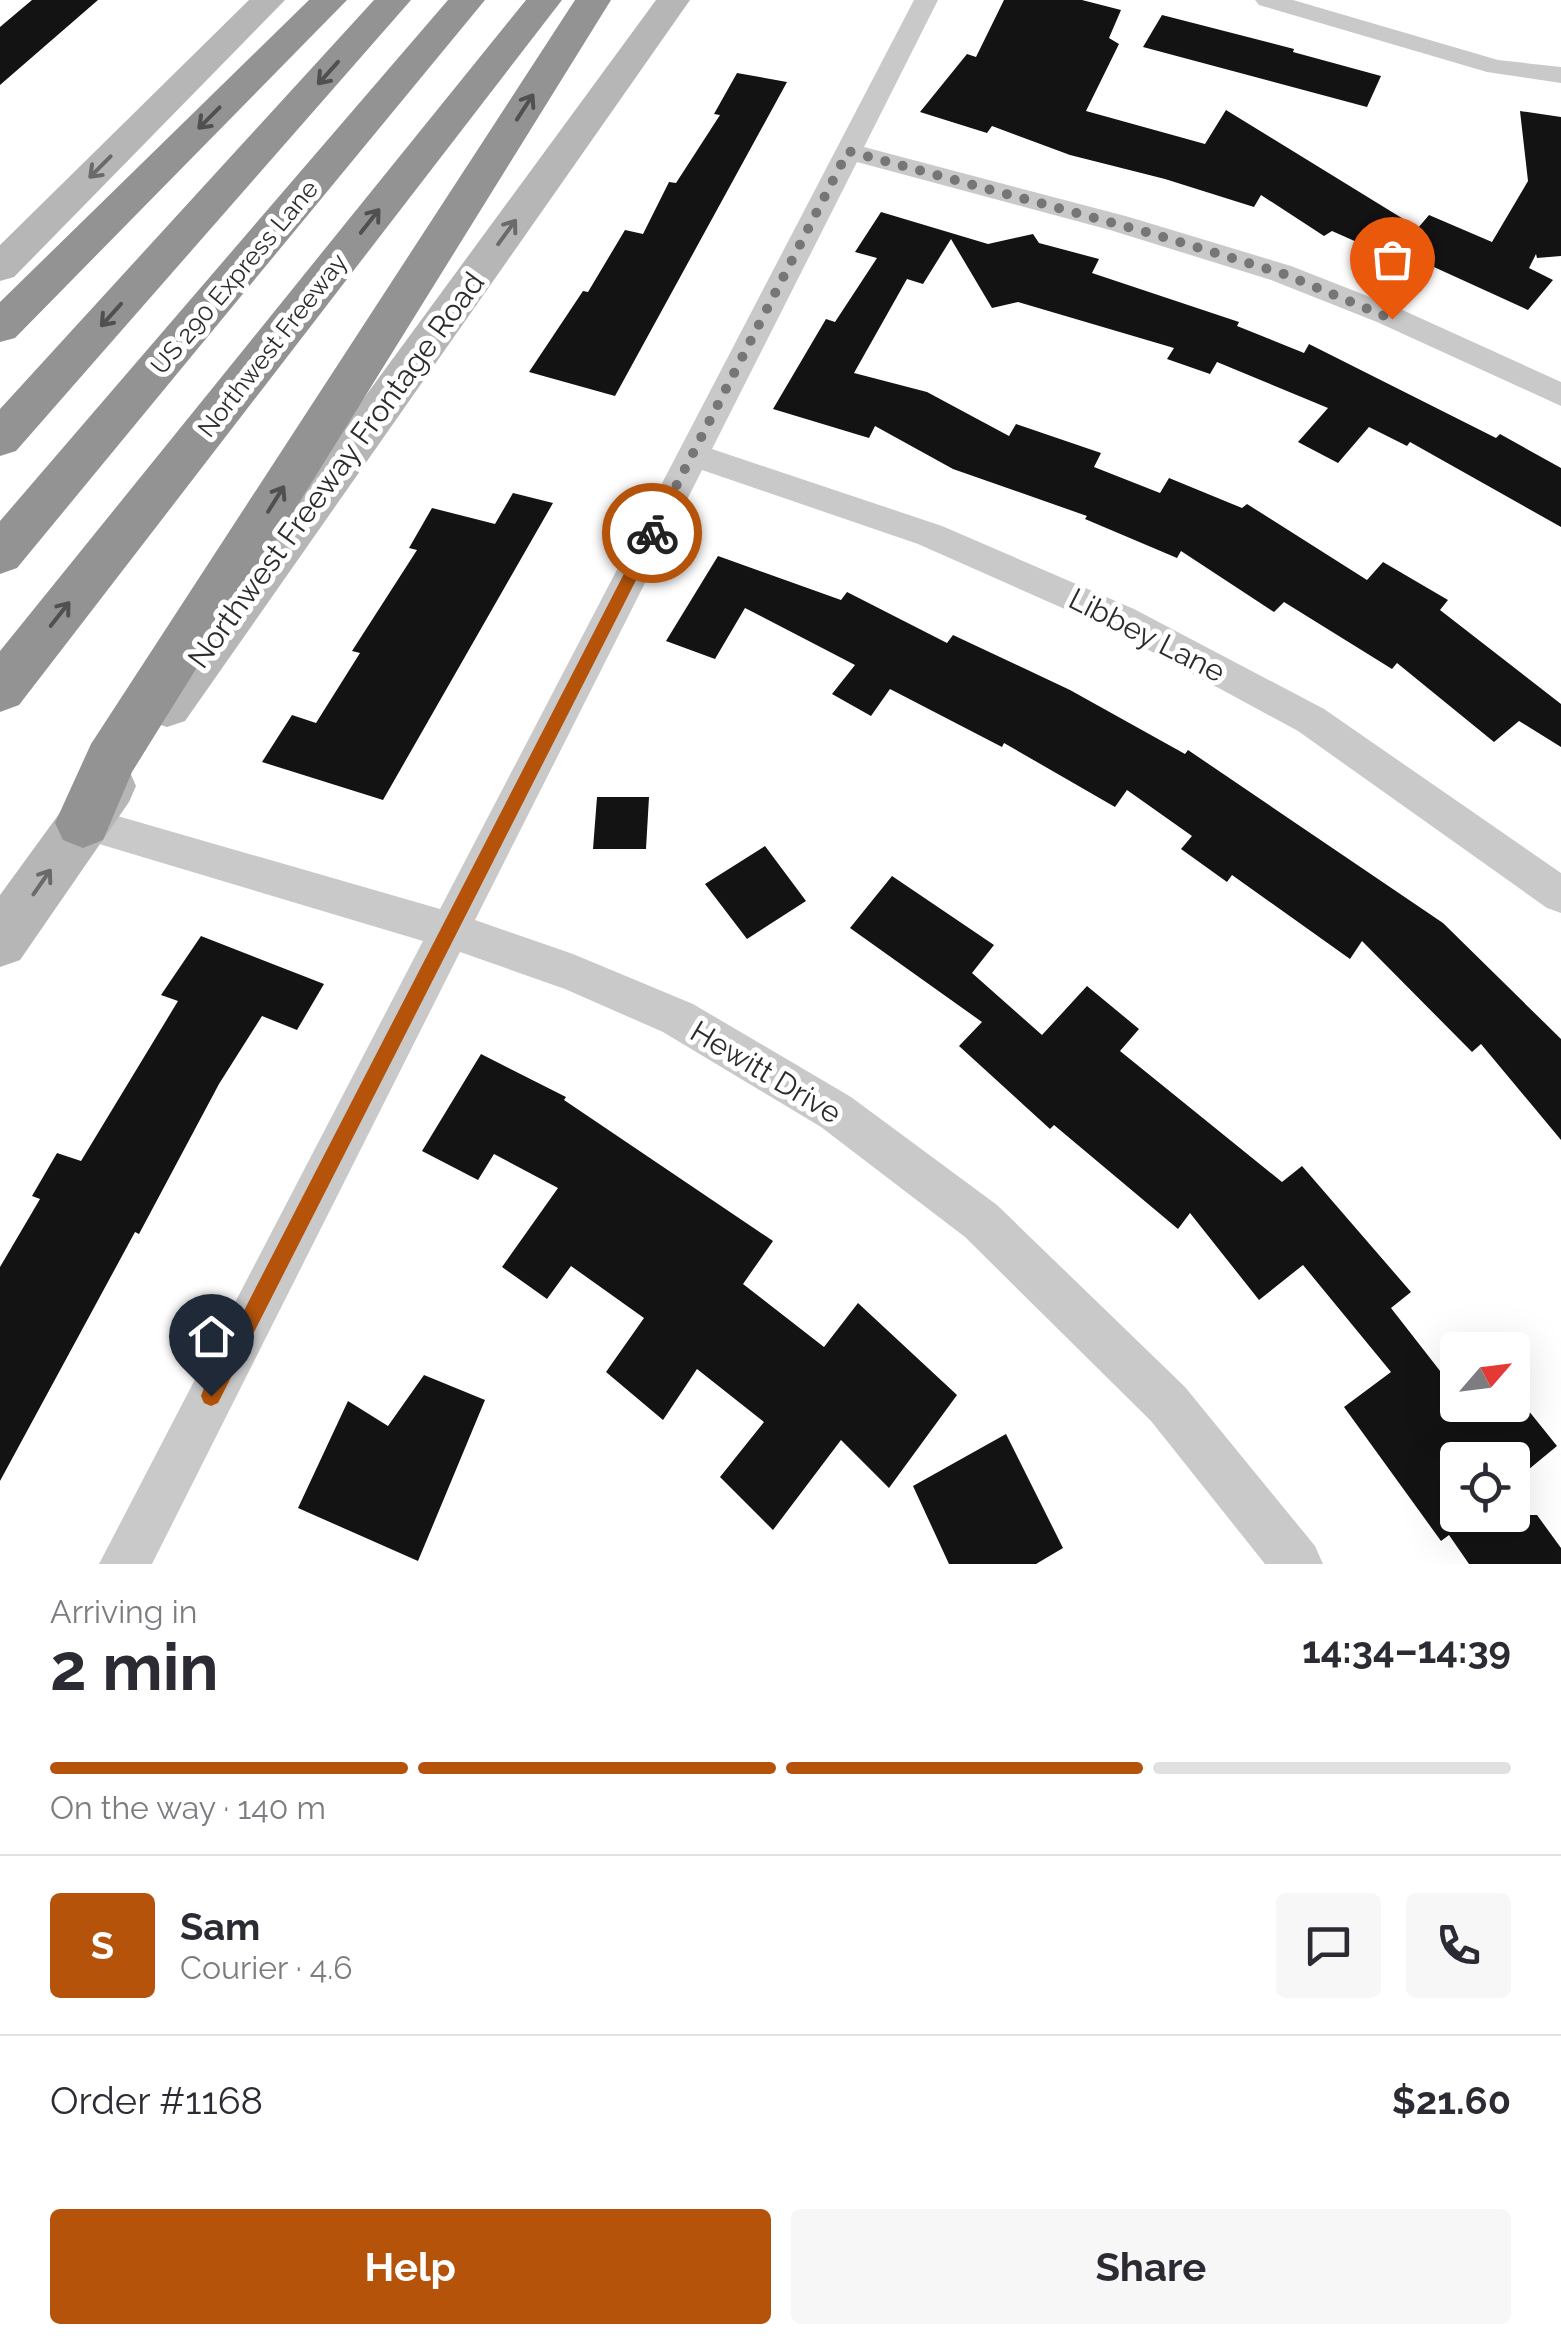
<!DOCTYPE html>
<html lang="en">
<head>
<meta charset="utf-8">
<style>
  :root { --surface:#fff; --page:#f7f7f7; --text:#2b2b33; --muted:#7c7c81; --line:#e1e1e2; --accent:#b45309 }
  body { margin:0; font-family:Raleway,sans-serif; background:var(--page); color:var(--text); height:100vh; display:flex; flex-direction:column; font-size:38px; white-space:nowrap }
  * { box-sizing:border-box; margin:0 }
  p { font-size:32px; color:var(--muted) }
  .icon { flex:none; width:55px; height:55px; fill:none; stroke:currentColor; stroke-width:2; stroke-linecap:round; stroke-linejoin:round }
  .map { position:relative; height:1564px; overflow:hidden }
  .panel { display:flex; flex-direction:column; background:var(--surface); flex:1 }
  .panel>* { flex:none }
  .needle { width:65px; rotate:62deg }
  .tools { position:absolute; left:1440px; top:1332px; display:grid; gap:20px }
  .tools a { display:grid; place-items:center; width:90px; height:90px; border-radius:10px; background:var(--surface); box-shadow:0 10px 40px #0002; font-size:50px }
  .pin { position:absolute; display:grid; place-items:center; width:85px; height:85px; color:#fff; margin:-102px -42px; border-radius:50% 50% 50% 0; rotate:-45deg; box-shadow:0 0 10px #0007 }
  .pin .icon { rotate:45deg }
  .courier { position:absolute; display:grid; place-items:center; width:100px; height:100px; margin:-50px; border:8px solid #b45309; border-radius:50%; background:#fff; color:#222; box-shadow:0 2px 12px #0007 }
  .overview em { font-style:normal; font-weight:700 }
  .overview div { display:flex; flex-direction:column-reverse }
  .overview { display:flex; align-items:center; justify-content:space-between; height:170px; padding:0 50px }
  h1 { font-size:65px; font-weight:700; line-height:75px }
  .bar { display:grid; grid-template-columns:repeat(4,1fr); gap:15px 10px; align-content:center; height:120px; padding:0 50px }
  .bar i { height:12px; border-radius:8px; background:var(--line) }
  .bar .on { background:var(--accent) }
  .bar p { grid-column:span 4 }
  .line { display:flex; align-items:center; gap:25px; padding:0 50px; border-top:2px solid var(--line) }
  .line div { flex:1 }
  .round { display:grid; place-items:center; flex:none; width:105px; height:105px; border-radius:10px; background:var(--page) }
  .button { display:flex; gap:20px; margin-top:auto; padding:20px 50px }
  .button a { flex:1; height:115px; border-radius:10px; background:var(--accent); color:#fff; font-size:40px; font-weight:700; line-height:115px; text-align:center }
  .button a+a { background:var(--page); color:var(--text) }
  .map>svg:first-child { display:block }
  .building { fill:#131313 }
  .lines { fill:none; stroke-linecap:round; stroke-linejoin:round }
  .street { fill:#c9c9c9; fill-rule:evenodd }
  .secondary { fill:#b6b6b6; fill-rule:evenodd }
  .highway { fill:#939393; fill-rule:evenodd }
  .oneway { stroke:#505050 }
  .oneway2 { stroke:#6a6a6a }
  .route { fill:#b45309 }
  .done { stroke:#767676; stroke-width:10; stroke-dasharray:0 18 }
  .labels { text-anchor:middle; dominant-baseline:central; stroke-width:10; stroke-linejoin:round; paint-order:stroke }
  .far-street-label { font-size:25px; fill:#2c2c2c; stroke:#fff }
  .street-label { font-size:30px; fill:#2c2c2c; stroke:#fff }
</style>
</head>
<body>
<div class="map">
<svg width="1561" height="1564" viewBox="0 0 1561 1564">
  <rect width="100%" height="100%" fill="#fff"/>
  <!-- building -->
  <path class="building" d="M32,0H98L0,85V27Z
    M1004,0H1082L1121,10L1109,38L1119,44L1086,111L1205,144L1226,110L1418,228L1429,215L1492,242L1528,181L1520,111L1561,117V256L1537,258L1536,254L1529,268L1553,280L1528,310L1401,252L1395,259L1332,231L1324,236L1261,195L1254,207L1165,179L1070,155L992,126L987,133L920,112L967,54L976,57Z
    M1162,15L1294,49L1293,52L1381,76L1367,107L1143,47Z
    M737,73L787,82L615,396L529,372L583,291L588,292L625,230L643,234L669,182L676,183L720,115L714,114Z
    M881,212L988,244L1033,234L1039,243L1099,259L1092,273L1239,322L1237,326L1304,353L1309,344L1496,438L1500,434L1561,468V527L1410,442L1407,446L1369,427L1338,463L1298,442L1328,408L1217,362L1210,374L1167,359L1174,348L1018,302L992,308L951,239L923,284L907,279L854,373L927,392L1009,436L1016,424L1101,453L1094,467L1160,493L1169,478L1242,508L1247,504L1367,580L1383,562L1448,600L1440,610L1561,704V747L1519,721L1494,742L1397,663L1392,669L1284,602L1274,612L1181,551L1177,558L1085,519L1087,516L953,469L875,426L869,438L773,409L826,319L835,322L877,258L855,252Z
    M513,493L553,503L383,800L262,762L292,715L316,723L360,653L352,651L417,550L409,548L432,508L495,524Z
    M718,556L841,600L847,592L947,643L953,635L1070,690L1185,754L1188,750L1443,923L1561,1039V1140L1481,1044L1472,1052L1362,941L1350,959L1232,875L1227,882L1181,849L1192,836L1127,790L1115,807L1004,743L1002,747L890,689L871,716L832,694L855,665L745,608L715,659L666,641Z
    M597,797H649L646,849H593Z
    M765,846L806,901L747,939L705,884Z
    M892,876L994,945L972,973L1042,1035L1087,986L1139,1029L1120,1051L1282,1182L1302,1166L1411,1292L1391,1308L1451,1385L1458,1380V1405H1512V1390L1557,1446L1512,1483V1460H1458V1515H1537L1561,1548V1564H1469L1449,1535L1441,1541L1344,1407L1391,1372L1303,1265L1259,1300L1190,1213L1178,1229L1054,1125L1050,1129L959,1046L982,1022L850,928Z
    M201,936L324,984L297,1030L262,1016L219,1084L139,1234L135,1232L0,1481V1267L40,1199L32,1196L57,1153L81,1161L178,1001L161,995Z
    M481,1054L566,1097L564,1100L773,1241L743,1284L824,1347L858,1303L957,1395L889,1488L841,1440L773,1530L720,1477L764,1422L697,1369L663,1420L606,1372L644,1318L571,1266L547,1299L502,1267L558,1188L494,1154L478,1180L422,1151Z
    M424,1375L485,1400L418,1561L298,1508L348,1401L388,1426Z
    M1006,1434L1063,1548L1036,1564H949L913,1486Z"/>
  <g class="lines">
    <!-- street -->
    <path class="street" d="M914,0H938L864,147L1129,217L1291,266L1398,308L1561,382V406L1377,322L1271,280L1110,230L857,162L712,449L942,526L1134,609L1324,709L1561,873V913L1547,908L1298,731L1110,629L918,544L702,470L475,920L573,954L693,1004L851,1097L997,1205L1185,1387L1315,1546L1323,1564H1265L1151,1421L965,1237L821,1127L663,1032L565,989L460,952L152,1564H99L423,941L69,835L64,823L69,811L83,806L440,909Z
      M1255,0H1293L1498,60L1561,67V83L1487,72L1259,5Z"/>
    <!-- secondary -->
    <path class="secondary" d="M249,0H285L14,277L0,281V245Z
      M656,0H690L185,721L167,727L149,721L142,706L149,691Z
      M110,763L129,770L136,786L129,802L20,960L0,967V895L91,770Z"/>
    <!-- highway -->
    <path class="highway" d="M309,0H347L15,338L0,342V302Z
      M374,0H411L16,451L0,456V409Z
      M448,0H485L17,568L0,574V521Z
      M526,0H562L19,705L0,712V651Z
      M575,0H611L132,772L103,840L83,848L63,840L55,823L91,744Z"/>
  </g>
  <!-- one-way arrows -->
  <defs><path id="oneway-shaft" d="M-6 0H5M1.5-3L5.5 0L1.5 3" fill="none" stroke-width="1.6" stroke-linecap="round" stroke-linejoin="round" transform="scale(2.5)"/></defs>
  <g class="oneway">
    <use href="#oneway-shaft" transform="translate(328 73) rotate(132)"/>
    <use href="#oneway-shaft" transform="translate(525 107) rotate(-57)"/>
    <use href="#oneway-shaft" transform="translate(209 118) rotate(135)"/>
    <use href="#oneway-shaft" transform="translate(370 221) rotate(-52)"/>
    <use href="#oneway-shaft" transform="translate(111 315) rotate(132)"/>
    <use href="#oneway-shaft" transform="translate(276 499) rotate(-58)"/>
    <use href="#oneway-shaft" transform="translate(60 614) rotate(-52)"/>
  </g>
  <g class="oneway2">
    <use href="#oneway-shaft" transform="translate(100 167) rotate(135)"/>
    <use href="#oneway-shaft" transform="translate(507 232) rotate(-54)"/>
    <use href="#oneway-shaft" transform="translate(42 882) rotate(-55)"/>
  </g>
  <!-- route -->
  <path class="route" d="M652,528L660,533L218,1403L211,1406L204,1403L201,1396L204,1388L645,533Z"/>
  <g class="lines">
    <!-- done -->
    <path class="done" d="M652,533L848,151L1150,233L1284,274L1392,319"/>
  </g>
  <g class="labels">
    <!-- far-street labels -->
    <g class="far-street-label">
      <text transform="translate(234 277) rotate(-50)">US 290 Express Lane</text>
      <text transform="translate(272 345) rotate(-52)">Northwest Freeway</text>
    </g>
    <!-- street labels -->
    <g class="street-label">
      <text transform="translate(336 470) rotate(-54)">Northwest Freeway Frontage Road</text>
      <text transform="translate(1147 635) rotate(27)">Libbey Lane</text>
      <text transform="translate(766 1072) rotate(31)">Hewitt Drive</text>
    </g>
  </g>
</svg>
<div class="tools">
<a><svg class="needle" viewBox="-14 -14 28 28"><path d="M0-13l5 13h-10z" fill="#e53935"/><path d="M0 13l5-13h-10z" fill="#7c7c81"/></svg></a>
<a><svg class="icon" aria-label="locate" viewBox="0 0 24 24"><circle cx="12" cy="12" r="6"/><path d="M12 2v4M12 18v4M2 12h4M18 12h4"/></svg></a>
</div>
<div class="pin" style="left:1392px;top:319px;background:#ea580c"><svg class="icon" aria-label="bag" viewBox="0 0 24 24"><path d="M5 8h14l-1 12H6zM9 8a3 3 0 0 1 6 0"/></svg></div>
<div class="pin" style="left:211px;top:1396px;background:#1f2937"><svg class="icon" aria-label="home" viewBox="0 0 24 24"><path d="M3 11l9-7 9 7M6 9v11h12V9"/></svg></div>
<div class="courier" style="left:652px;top:533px"><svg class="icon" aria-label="bike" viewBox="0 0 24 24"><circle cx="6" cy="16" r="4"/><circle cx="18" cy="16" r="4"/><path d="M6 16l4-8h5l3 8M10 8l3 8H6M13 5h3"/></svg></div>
</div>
<section class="panel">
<div class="overview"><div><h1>2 min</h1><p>Arriving in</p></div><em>14:34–14:39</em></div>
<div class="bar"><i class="on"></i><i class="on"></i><i class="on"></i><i></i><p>On the way · 140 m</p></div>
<div class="line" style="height:180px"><b class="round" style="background:var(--accent);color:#fff">S</b><div><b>Sam</b><p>Courier · 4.6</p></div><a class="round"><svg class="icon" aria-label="chat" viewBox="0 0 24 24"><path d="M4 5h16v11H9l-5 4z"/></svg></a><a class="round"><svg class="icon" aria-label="phone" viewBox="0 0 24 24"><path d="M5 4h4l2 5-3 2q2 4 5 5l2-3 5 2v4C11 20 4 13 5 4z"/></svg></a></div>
<div class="line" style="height:130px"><div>Order #1168</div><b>$21.60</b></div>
<div class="button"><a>Help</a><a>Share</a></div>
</section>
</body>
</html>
